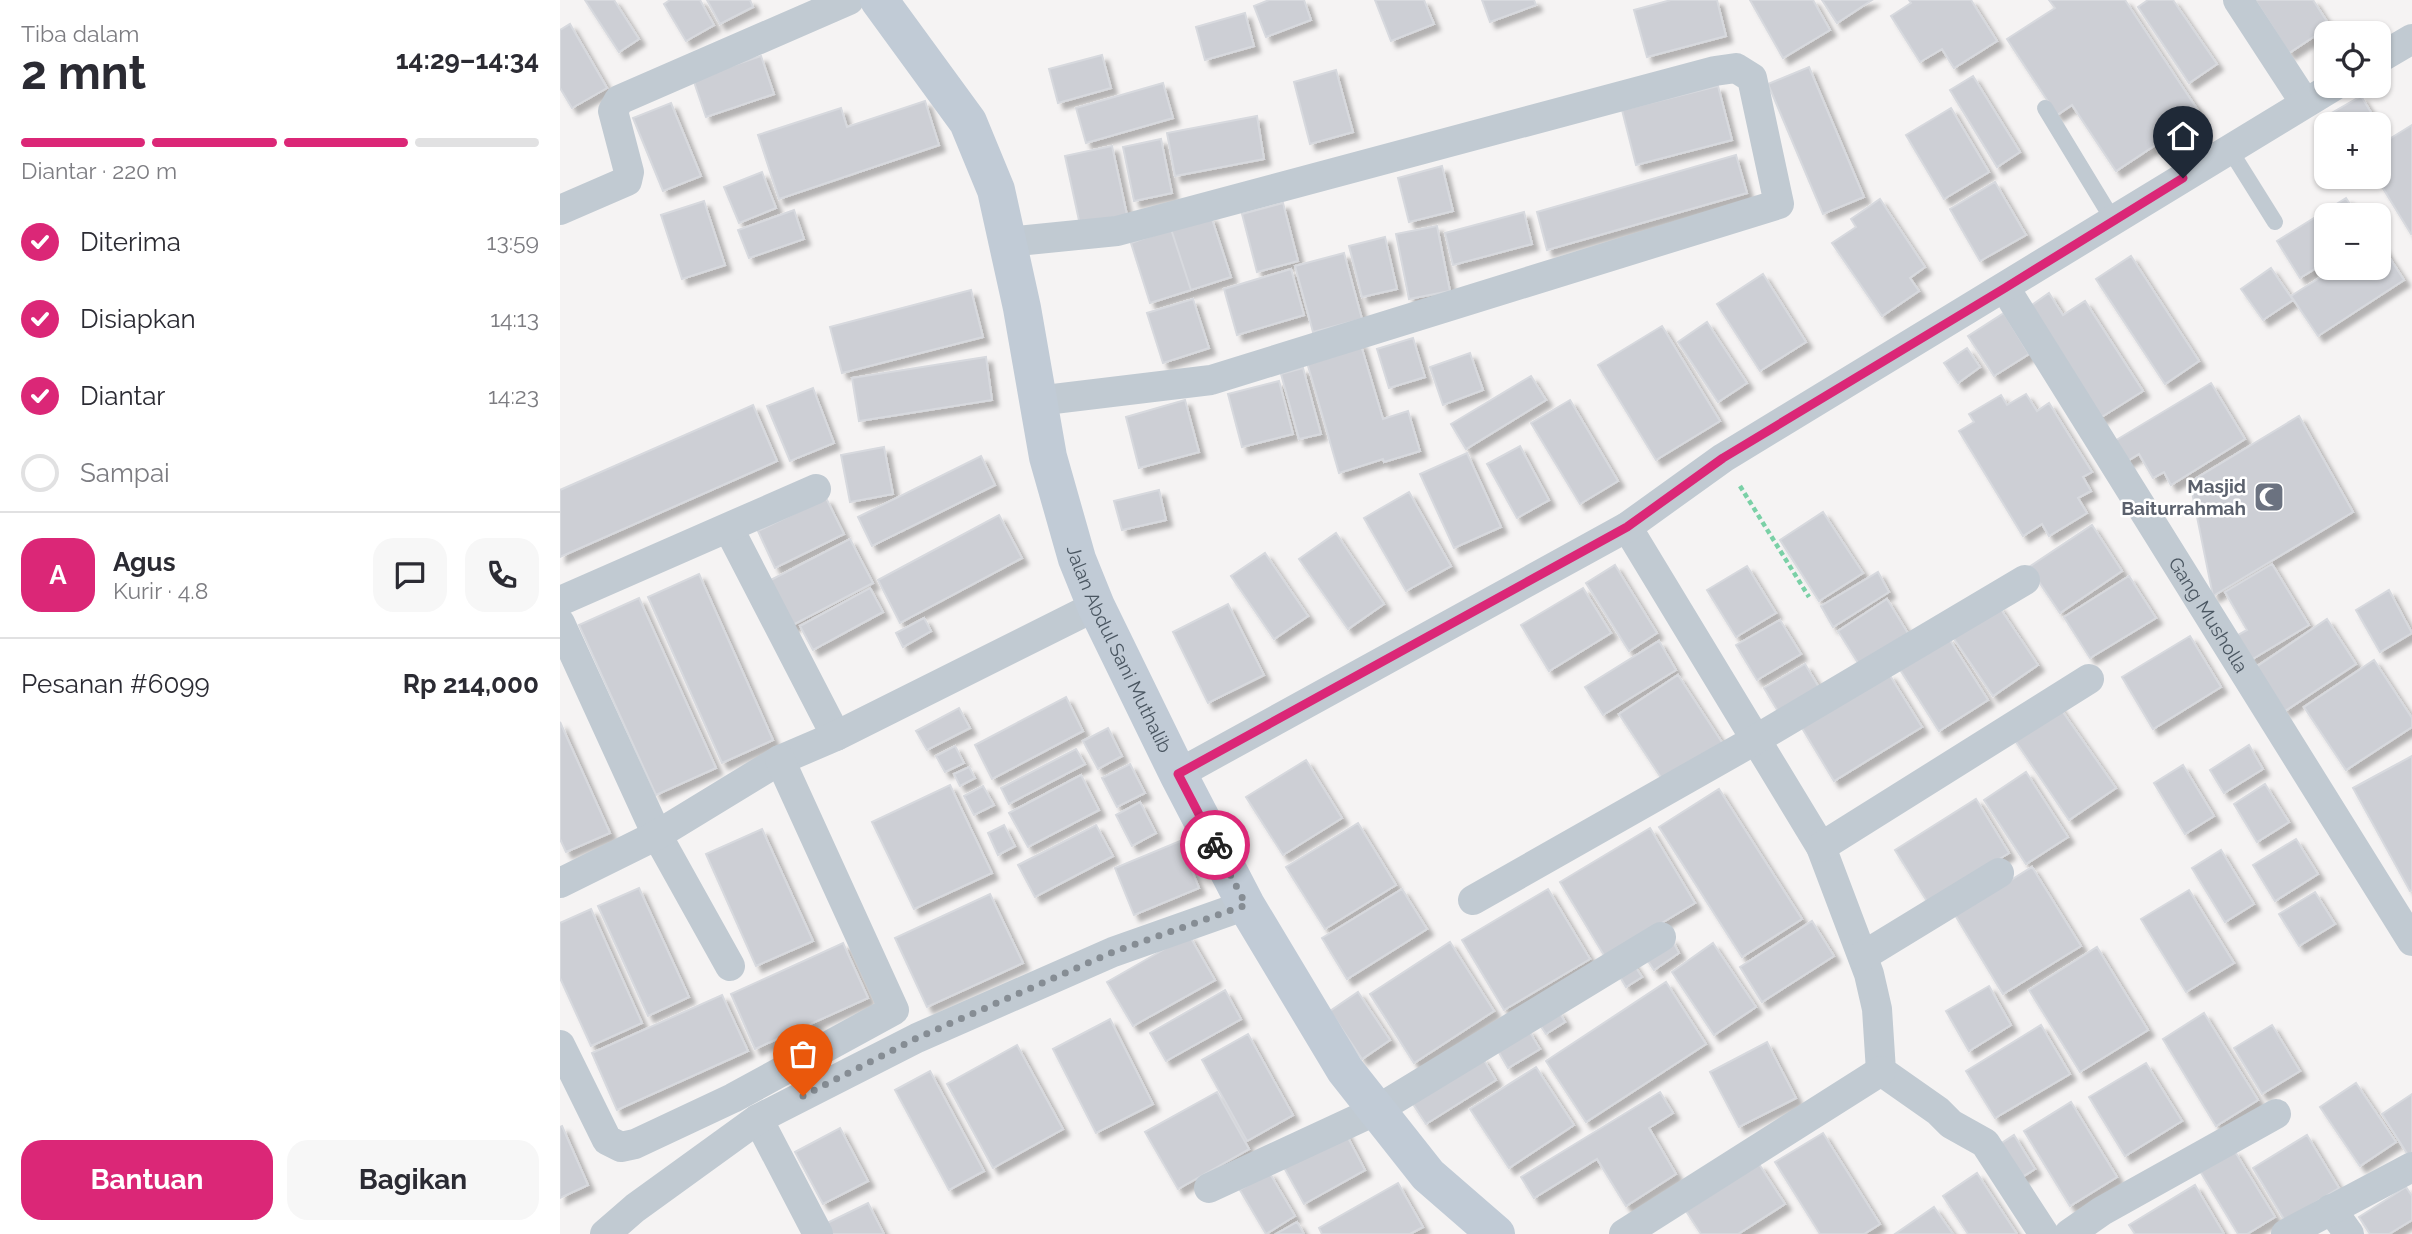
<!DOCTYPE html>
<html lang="id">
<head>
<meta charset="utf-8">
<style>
  :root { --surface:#fff; --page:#f7f7f7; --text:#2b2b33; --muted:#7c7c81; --line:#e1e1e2; --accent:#db2777 }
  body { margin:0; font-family:Raleway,sans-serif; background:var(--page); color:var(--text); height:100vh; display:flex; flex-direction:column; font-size:26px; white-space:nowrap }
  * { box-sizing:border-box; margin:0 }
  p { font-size:23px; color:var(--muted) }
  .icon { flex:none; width:38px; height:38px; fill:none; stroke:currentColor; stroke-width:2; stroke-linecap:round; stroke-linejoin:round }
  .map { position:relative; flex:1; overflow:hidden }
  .panel { display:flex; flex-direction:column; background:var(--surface); width:560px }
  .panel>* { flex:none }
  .controls { position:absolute; left:1754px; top:21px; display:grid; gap:14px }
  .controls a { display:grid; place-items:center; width:77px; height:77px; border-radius:14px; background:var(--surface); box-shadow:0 2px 5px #0004; font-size:35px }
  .pin { position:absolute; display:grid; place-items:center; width:60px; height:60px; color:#fff; margin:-72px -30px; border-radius:50% 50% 50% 0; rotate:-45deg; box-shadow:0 0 7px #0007 }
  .pin .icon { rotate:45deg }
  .courier { position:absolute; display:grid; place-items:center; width:70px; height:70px; margin:-35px; border:5px solid #db2777; border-radius:50%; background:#fff; color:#222; box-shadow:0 2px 9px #0007 }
  .summary em { font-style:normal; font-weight:700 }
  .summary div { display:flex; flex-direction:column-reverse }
  .summary { display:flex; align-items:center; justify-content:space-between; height:119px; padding:0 21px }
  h1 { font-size:46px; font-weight:700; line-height:52px }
  .bar { display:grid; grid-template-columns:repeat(4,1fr); gap:10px 7px; align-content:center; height:84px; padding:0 21px }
  .bar i { height:9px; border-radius:5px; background:var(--line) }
  .bar .selected { background:var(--accent) }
  .bar p { grid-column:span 4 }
  .line { display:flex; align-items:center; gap:18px; padding:0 21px; border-top:2px solid var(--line) }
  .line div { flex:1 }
  .round { display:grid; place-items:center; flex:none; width:74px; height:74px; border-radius:21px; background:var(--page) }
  ol { padding:0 21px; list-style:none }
  li { display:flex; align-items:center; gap:21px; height:77px }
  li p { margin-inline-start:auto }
  li .icon { padding:7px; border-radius:50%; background:var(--accent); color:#fff; stroke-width:4 }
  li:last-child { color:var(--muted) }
  li i { width:38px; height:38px; border:4px solid var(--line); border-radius:50% }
  .action { display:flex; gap:14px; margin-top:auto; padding:14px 21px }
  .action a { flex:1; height:80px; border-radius:21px; background:var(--accent); color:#fff; font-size:28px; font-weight:700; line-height:80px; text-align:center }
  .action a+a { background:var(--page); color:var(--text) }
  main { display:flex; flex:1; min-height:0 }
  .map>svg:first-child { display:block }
  .building { fill:#cdcfd5; stroke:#d7d9de; stroke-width:2; filter:url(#shadow) }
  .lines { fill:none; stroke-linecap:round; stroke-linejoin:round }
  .path { stroke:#7ad0a6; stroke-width:4.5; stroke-dasharray:5 3.5; stroke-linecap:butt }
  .lane { stroke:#c1cad2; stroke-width:16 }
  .street { stroke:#c1cad2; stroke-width:30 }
  .secondary { stroke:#c1cbd6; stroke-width:38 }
  .done { stroke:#868d94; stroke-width:7; stroke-dasharray:0 12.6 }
  .route { stroke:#db2777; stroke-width:9 }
  .labels { text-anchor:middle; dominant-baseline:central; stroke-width:5; stroke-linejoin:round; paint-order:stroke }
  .worship-label { font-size:19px; font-weight:bold; fill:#5b616d; stroke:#fff; text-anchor:end }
  .street-label { font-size:19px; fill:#4a5661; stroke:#fff }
</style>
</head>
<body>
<main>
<section class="panel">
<div class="summary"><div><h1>2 mnt</h1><p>Tiba dalam</p></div><em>14:29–14:34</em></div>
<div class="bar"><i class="selected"></i><i class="selected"></i><i class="selected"></i><i></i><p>Diantar · 220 m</p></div>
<ol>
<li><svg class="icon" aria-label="check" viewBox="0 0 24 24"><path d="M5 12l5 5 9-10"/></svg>Diterima<p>13:59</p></li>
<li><svg class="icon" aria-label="check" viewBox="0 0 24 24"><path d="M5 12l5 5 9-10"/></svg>Disiapkan<p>14:13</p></li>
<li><svg class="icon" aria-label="check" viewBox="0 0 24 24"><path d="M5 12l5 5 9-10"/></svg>Diantar<p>14:23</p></li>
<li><i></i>Sampai</li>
</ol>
<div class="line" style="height:126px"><b class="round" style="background:var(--accent);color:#fff">A</b><div><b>Agus</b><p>Kurir · 4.8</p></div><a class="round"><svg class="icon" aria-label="chat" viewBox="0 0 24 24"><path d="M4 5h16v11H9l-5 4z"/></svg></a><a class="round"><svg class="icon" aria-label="phone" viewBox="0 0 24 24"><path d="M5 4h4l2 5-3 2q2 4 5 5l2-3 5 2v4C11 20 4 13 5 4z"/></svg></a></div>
<div class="line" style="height:91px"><div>Pesanan #6099</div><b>Rp 214,000</b></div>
<div class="action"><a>Bantuan</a><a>Bagikan</a></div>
</section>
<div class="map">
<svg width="1852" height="1234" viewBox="0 0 1852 1234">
  <defs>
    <filter id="shadow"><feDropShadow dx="6" dy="6" stdDeviation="2" flood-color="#0004"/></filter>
  </defs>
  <rect width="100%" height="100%" fill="#f5f3f3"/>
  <!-- building -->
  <path class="building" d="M25,0H54L79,39L59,52Z
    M110,0H140L154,25L126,41L104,4Z
    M147,0H190L193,7L160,24Z
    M709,0H744L751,20L706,37L694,6Z
    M815,0H864L874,24L831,41Z
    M922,0H974L976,5L930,22Z
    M1111,0H1157L1166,36L1087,57L1074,10Z
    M1190,0H1253L1270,30L1223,58Z
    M1262,0H1312L1277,23Z
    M1349,0H1411L1437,41L1394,68L1382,49L1360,62L1331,16L1351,3Z
    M1489,0H1565L1641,115L1556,171L1512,105L1497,115L1447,39L1495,8Z
    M1588,0H1613L1657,64L1629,83L1578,7Z
    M1695,0H1753L1770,26L1729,53Z
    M685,13L694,46L645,60L636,27Z
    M10,24L47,88L12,108L0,88V30Z
    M542,55L551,88L498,103L489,69Z
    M201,56L214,94L146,117L133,79Z
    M1249,67L1304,197L1263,214L1208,84Z
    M776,70L793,132L750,144L734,82Z
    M1413,76L1460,152L1437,167L1390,90Z
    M603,83L613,118L526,143L516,108Z
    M1158,86L1172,140L1076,165L1062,110Z
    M1801,96L1818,124H1774L1768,115Z
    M365,101L379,145L219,199L198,135L281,108L287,127Z
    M111,103L141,176L103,191L73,118Z
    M1391,108L1429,172L1384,199L1346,135Z
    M697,116L704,159L615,176L607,133Z
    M1852,125V233L1851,234L1816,177H1818V146Z
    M601,139L612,193L574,201L563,147Z
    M552,146L567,215L520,225L505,156Z
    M1176,155L1187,193L987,250L977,212Z
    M882,166L893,211L849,222L838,178Z
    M202,172L216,208L179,223L164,187Z
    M1435,182L1466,235L1420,261L1390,209Z
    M1786,198L1797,215H1766V262L1740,278L1717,241Z
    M1320,199L1365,267L1350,278L1359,291L1322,316L1272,243L1296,227L1291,219Z
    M144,201L165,265L122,279L101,215Z
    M723,203L738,261L697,272L682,214Z
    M234,210L244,239L189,258L178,230Z
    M964,212L972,244L893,265L885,233Z
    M651,216L671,277L631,290L611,229Z
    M877,226L890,291L849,299L836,234Z
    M611,229L631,290L590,303L571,243Z
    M825,237L837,289L802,297L789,246Z
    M1818,240L1844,280L1758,336L1731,296L1775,268H1818Z
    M784,253L802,319L753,332L735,266Z
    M1571,256L1639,361L1605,384L1536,279Z
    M1711,268L1733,300L1703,320L1681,289Z
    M731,269L744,315L677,335L664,289Z
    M1203,274L1246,342L1200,371L1157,304Z
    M411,290L423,337L282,373L270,327Z
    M1489,293L1503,315L1525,301L1583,391L1540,418L1469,307Z
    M633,299L649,348L603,363L587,313Z
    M1444,313L1469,354L1434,376L1408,336Z
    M1147,322L1187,383L1158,402L1118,342Z
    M1102,326L1160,421L1096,460L1038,365Z
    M853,338L865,377L829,388L817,349Z
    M800,342L823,419L848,411L860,451L824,462L823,459L779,473L746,359Z
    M1407,348L1420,367L1398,383L1384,363Z
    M910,353L923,390L883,405L870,367Z
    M426,357L432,400L299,421L292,378Z
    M743,368L761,434L739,439L721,374Z
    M971,376L986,400L906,449L891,424Z
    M719,381L733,434L682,447L668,394Z
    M1651,383L1685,439L1611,485L1604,472L1593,478L1579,454L1566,462L1553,442Z
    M253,388L274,443L230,461L207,406Z
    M1466,394L1477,411L1489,403L1532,472L1523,477L1531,491L1518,498L1527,513L1489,536L1482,524L1463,536L1399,431L1414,422L1409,414L1441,395L1447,405Z
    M625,400L639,452L579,468L566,417Z
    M1010,400L1058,481L1020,504L971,423Z
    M193,405L217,461L0,557V490Z
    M1739,416L1793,512L1653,596L1630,482Z
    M960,446L989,500L957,518L927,464Z
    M324,447L333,494L290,502L281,455Z
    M907,453L941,527L894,548L860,474Z
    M421,456L435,485L312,546L298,517Z
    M599,490L606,520L562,530L554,501Z
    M849,492L891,566L846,591L804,518Z
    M266,498L284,534L215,568L198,531Z
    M1263,512L1303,573L1259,601L1220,540Z
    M439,515L462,558L340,623L318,580Z
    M1532,525L1562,571L1500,613L1469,567Z
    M776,533L824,604L788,629L739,559Z
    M290,539L313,583L227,628L203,584Z
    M705,553L748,616L714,639L671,576Z
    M1712,564L1749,625L1691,660L1676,636L1687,630L1665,592Z
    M1055,565L1097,633L1069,651L1026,583Z
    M1187,566L1216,613L1176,637L1147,590Z
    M1318,572L1329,592L1273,627L1261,606Z
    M139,574L213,740L162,763L88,597Z
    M1569,576L1596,618L1530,658L1504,617Z
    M310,588L323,612L253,650L240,626Z
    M1023,588L1051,633L989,671L961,625Z
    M1829,590L1852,633L1820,652L1796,610Z
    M79,598L156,768L96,795L19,625Z
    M1327,599L1349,635L1300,666L1278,631Z
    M668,604L704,675L648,703L613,632Z
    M1438,605L1478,665L1433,696L1392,636Z
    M364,618L371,631L343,647L336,633Z
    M1767,619L1796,664L1725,711L1696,667Z
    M1220,620L1241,654L1197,680L1176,645Z
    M1630,636L1661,687L1593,729L1562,677Z
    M1388,637L1428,700L1379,731L1339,668Z
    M1099,641L1116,670L1043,715L1025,687Z
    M1814,660L1852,718V727L1786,770L1744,707Z
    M1245,664L1260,689L1219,713L1204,688Z
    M1329,674L1362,727L1274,781L1242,728Z
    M1118,675L1165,747L1106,785L1059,714Z
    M506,697L523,731L432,779L415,745Z
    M1498,705L1556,788L1509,820L1452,736Z
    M399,708L410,728L367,750L356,731Z
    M0,722L50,833L6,852L0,839Z
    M548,728L562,756L538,769L523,741Z
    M1689,745L1703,769L1664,793L1650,770Z
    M395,746L404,763L385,772L376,756Z
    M516,749L525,764L449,804L441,788Z
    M1852,756V890L1850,891L1793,788Z
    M746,760L782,818L723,855L686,797Z
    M570,764L585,793L557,807L542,778Z
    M1623,765L1654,816L1625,834L1594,783Z
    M409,767L415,778L400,786L394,774Z
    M1466,772L1508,837L1466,864L1424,800Z
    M521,775L539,810L468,847L449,813Z
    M1705,784L1729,822L1697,842L1674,804Z
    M390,785L432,873L354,909L312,822Z
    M423,786L434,805L414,815L404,796Z
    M1159,789L1242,919L1182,957L1099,827Z
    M1416,799L1449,853L1368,903L1335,850Z
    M580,802L596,833L572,846L556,815Z
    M798,823L836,885L765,929L726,867Z
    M444,825L455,846L438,855L428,833Z
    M536,825L553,856L475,897L458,865Z
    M1090,828L1135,903L1045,957L1000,882Z
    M202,829L253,941L196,966L146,854Z
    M1736,839L1758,874L1715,901L1693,865Z
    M620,841L639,888L574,915L555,868Z
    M1661,850L1694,904L1665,922L1632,868Z
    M1472,867L1521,946L1443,994L1395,915Z
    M79,888L129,997L88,1016L38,906Z
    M842,889L867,929L787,979L762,938Z
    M988,889L1030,959L944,1010L902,940Z
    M1629,890L1674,963L1626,992L1581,919Z
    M1755,892L1775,924L1739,946L1719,914Z
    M430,894L463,963L367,1007L335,938Z
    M31,909L82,1023L31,1046L0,978V923Z
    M1252,921L1274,956L1202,1002L1180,967Z
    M629,935L655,980L573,1026L547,982Z
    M1111,938L1119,953L1094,970L1084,955Z
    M890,942L934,1011L854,1063L810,994Z
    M283,943L308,998L195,1049L171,994Z
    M1153,943L1196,1007L1154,1035L1112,972Z
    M1537,947L1588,1030L1520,1072L1469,990Z
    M1071,960L1082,977L1066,987L1056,970Z
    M1106,982L1146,1044L1026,1122L986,1061Z
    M1429,986L1451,1025L1409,1051L1386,1011Z
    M665,990L681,1019L606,1061L590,1033Z
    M798,992L830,1040L802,1059L770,1011Z
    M162,995L188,1051L57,1110L32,1053Z
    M998,1010L1005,1022L986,1034L978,1022Z
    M1644,1013L1698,1100L1656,1126L1603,1039Z
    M550,1019L593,1104L536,1133L493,1049Z
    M1481,1025L1510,1074L1435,1118L1406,1071Z
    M1712,1025L1740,1071L1702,1094L1674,1048Z
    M968,1029L980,1049L948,1068L937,1049Z
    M688,1034L733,1115L687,1141L642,1060Z
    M1207,1042L1236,1098L1179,1127L1150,1072Z
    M457,1045L503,1129L433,1168L387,1084Z
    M922,1057L936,1080L866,1124L851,1101Z
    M1586,1063L1622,1121L1565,1156L1529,1097Z
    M976,1067L1014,1125L949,1168L910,1109Z
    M370,1071L424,1171L389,1190L335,1090Z
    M1796,1083L1836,1142L1800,1166L1760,1107Z
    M657,1092L689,1149L618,1189L585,1132Z
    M1100,1092L1113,1113L1089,1128L1116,1174L1066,1206L1037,1159L974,1198L961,1177Z
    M1852,1094V1153L1848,1155L1822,1114Z
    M1511,1102L1557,1177L1510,1206L1464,1131Z
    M2,1126L28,1185L0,1198V1127Z
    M280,1128L308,1181L263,1204L235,1152Z
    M784,1130L805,1170L744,1204L722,1164Z
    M1263,1133L1320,1224L1304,1234H1260L1215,1162Z
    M1454,1135L1475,1169L1454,1182L1434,1148Z
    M1747,1135L1779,1188L1725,1221L1693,1168Z
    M1674,1150L1715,1217L1687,1234H1678L1640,1171Z
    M1199,1164L1225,1204L1178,1234H1141L1126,1211Z
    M709,1172L735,1216L706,1234L680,1190Z
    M1417,1173L1457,1234H1408L1383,1196Z
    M838,1183L863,1227L850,1234H762L759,1228Z
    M1635,1185L1664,1234H1575L1569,1225Z
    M1846,1187L1852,1196V1220L1829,1234H1810L1799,1217Z
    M308,1203L324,1234H270L265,1224Z
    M1374,1207L1393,1234H1335Z
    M737,1222L744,1234H716Z"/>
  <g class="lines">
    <!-- path -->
    <path class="path" d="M1180,486L1249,597"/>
    <!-- lane -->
    <path class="lane" d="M1485,108L1553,220
      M1670,150L1715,222"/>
    <!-- street -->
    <g class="street">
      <path d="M1678,0L1745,103"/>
      <path d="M1818,59L1852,39"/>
      <path d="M0,210L67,181L69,172L53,111L59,100L289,0"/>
      <path d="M448,242L557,231L1155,71L1176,68L1192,78L1219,204L651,380L477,401"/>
      <path id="s1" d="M1445,288L1852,941"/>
      <path d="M1067,527L1261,847L1309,974L1317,1009L1321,1071L1378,1111L1391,1124L1425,1143L1484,1234"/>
      <path d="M169,529L276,736"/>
      <path d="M0,601L256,489"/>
      <path d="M0,623L97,835L170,966"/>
      <path d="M618,774L1067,527L1163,458L1774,86"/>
      <path d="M1261,847L1529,679"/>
      <path d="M0,883L97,835L220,760L276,736L536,606"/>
      <path d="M913,900L1195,740L1465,580"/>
      <path d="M1303,956L1439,873"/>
      <path d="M0,1045L47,1140L61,1147L75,1144L173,1098L334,1010L220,760"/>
      <path d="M198,1119L258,1234"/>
      <path d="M649,1188L815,1111L1101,937"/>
      <path d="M1771,1209L1789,1234"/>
      <path d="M45,1234L75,1208L198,1119L357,1038L553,952L686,905"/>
      <path d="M1064,1234L1321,1071"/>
      <path d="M1509,1234L1542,1211L1716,1114"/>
      <path d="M1726,1234L1852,1167"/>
    </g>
    <!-- secondary -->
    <path class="secondary" id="s2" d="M319,0L408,122L436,190L462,308L488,457L517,559L536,606L618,774L686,905L785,1070L868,1175L936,1234"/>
  </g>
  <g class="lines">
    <!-- done -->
    <path class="done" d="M243,1096L357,1038L553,952L686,905L655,845"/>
    <!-- route -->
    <path class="route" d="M655,845L618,774L1067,527L1163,458L1445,288L1623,178"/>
  </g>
  <!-- icons -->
  <defs>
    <g id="mosque-square" transform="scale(1.575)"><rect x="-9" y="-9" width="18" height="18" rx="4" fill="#6b7280" stroke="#fff"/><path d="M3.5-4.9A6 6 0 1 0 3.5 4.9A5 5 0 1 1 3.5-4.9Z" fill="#fff"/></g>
  </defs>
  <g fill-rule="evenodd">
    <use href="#mosque-square" x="1709" y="497"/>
  </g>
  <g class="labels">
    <!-- worship labels -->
    <g class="worship-label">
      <text x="1686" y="486">Masjid<tspan x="1686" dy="22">Baiturrahmah</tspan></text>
    </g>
    <!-- street labels -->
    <g class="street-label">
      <text stroke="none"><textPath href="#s1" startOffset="385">Gang Musholla</textPath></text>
      <text stroke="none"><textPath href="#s2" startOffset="702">Jalan Abdul Sani Muthalib</textPath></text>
    </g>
  </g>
</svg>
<div class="controls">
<a><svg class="icon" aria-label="locate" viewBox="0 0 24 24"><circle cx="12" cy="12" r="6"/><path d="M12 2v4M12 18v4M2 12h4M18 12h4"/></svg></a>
<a>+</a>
<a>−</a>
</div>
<div class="pin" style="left:243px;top:1096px;background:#ea580c"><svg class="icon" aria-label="bag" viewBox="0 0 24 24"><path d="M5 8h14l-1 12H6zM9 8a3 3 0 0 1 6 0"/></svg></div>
<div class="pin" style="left:1623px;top:178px;background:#1f2937"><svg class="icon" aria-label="home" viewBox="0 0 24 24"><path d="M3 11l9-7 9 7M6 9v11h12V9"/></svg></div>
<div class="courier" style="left:655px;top:845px"><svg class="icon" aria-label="bike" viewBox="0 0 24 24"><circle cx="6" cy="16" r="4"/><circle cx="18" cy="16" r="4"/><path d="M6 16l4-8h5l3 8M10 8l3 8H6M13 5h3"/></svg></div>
</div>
</main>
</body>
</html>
